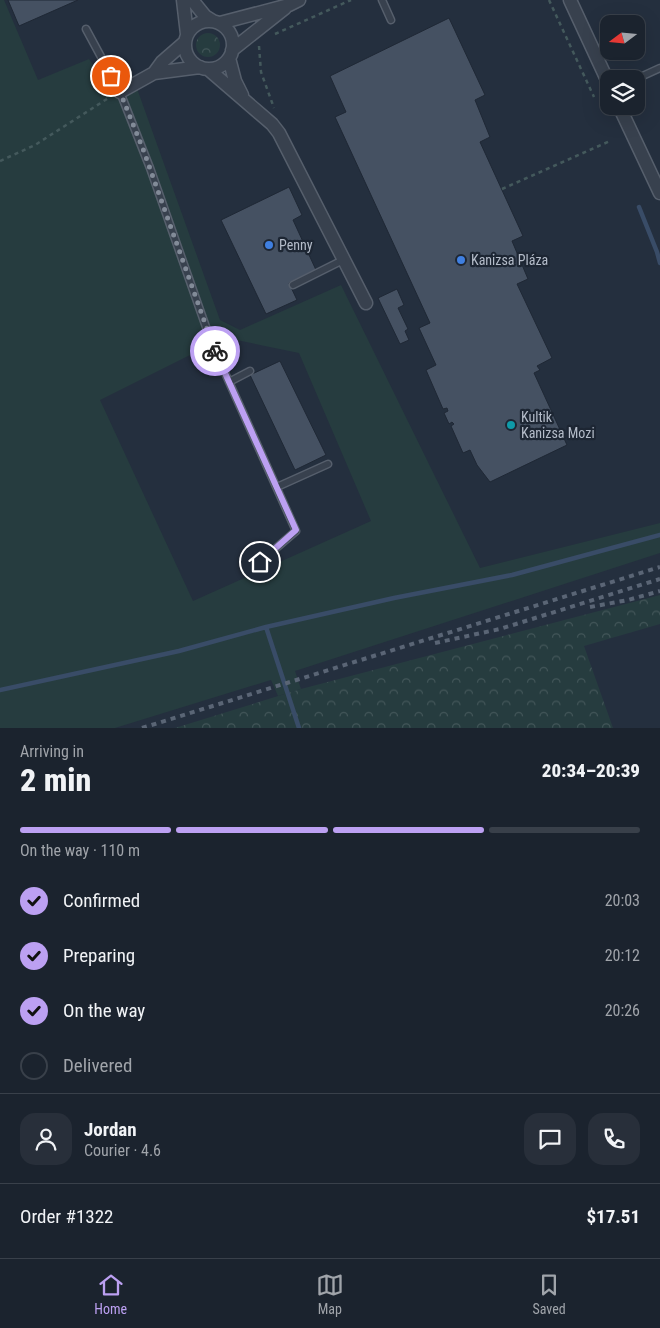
<!DOCTYPE html>
<html lang="en">
<head>
<meta charset="utf-8">
<style>
  :root { --surface:#1b232e; --page:#282f3a; --text:#f1f3f6; --muted:#a0a4aa; --line:#39404a; --accent:#bca0f2 }
  body { margin:0; font-family:"Roboto Condensed",sans-serif; background:var(--page); color:var(--text); height:100vh; display:flex; flex-direction:column; font-size:19px; white-space:nowrap }
  * { box-sizing:border-box; margin:0 }
  p { font-size:16px; color:var(--muted) }
  .icon { flex:none; width:28px; height:28px; fill:none; stroke:currentColor; stroke-width:2; stroke-linecap:round; stroke-linejoin:round }
  .map { position:relative; height:728px; overflow:hidden }
  .side { display:flex; flex-direction:column; background:var(--surface); flex:1 }
  .side>* { flex:none }
  .needle { width:32px; rotate:254deg }
  .fabs { position:absolute; left:600px; top:15px; display:grid; gap:10px }
  .fabs a { display:grid; place-items:center; width:45px; height:45px; border-radius:10px; background:var(--surface); box-shadow:0 5px 20px #0002,0 0 0 1px var(--line); font-size:25px }
  .pin { position:absolute; display:grid; place-items:center; width:42px; height:42px; color:#fff; margin:-21px; border:2px solid #fff; border-radius:50%; box-shadow:0 1px 5px #0007 }
  .courier { position:absolute; display:grid; place-items:center; width:50px; height:50px; margin:-25px; border:4px solid #bca0f2; border-radius:50%; background:#fff; color:#222; box-shadow:0 1px 6px #0007 }
  .summary em { font-style:normal; font-weight:800 }
  .summary div { display:flex; flex-direction:column-reverse }
  .summary { display:flex; align-items:center; justify-content:space-between; height:85px; padding:0 20px }
  h1 { font-size:32px; font-weight:800; line-height:38px }
  .bar { display:grid; grid-template-columns:repeat(4,1fr); gap:8px 5px; align-content:center; height:60px; padding:0 20px }
  .bar i { height:6px; border-radius:4px; background:var(--line) }
  .bar .on { background:var(--accent) }
  .bar p { grid-column:span 4 }
  .line { display:flex; align-items:center; gap:12px; padding:0 20px; border-top:1px solid var(--line) }
  .line div { flex:1 }
  .round { display:grid; place-items:center; flex:none; width:52px; height:52px; border-radius:15px; background:var(--page) }
  ol { padding:0 20px; list-style:none }
  li { display:flex; align-items:center; gap:15px; height:55px }
  li p { margin-inline-start:auto }
  li .icon { padding:5px; border-radius:50%; background:var(--accent); color:#111; stroke-width:4 }
  li:last-child { color:var(--muted) }
  li i { width:28px; height:28px; border:2px solid var(--line); border-radius:50% }
  .tab-bar { display:flex; justify-content:space-around; align-items:center; height:70px; border-top:1px solid var(--line); background:var(--surface); font-size:14px; color:var(--muted) }
  .tab-bar a { display:grid; justify-items:center; gap:2px }
  .tab-bar .on { color:var(--accent) }
  .map>svg:first-child { display:block }
  .grass { fill:#263c3f; fill-rule:evenodd }
  .forest { fill:url(#forest-crowns) }
  .lines { fill:none; stroke-linecap:round; stroke-linejoin:round }
  .stream { stroke:#394c67; stroke-width:4.5 }
  .building { fill:#455162; stroke:#1f2835 }
  .service-casing { stroke:#565f6c; stroke-width:9 }
  .minor-casing { stroke:#565f6c; stroke-width:15 }
  .path { stroke:#44595c; stroke-width:2.5; stroke-dasharray:4 4; stroke-linecap:butt }
  .service { stroke:#38414e; stroke-width:6 }
  .minor { stroke:#38414e; stroke-width:12 }
  .rail { stroke:#5a6575; stroke-width:4; stroke-dasharray:5 5; stroke-linecap:butt }
  .done { stroke:#828b98; stroke-width:5; stroke-dasharray:0 9 }
  .route { stroke:#bca0f2; stroke-width:6 }
  .shop-dot { fill:#3f7fe0; stroke:#1d2633; stroke-width:2 }
  .culture-dot { fill:#0f9aa8; stroke:#1d2633; stroke-width:2 }
  .labels { text-anchor:middle; dominant-baseline:central; stroke-width:4.5; stroke-linejoin:round; paint-order:stroke }
  .poi-label { font-size:14px; fill:#b4bcc9; stroke:#1d2633; text-anchor:start }
</style>
</head>
<body>
<div class="map">
<svg width="660" height="728" viewBox="0 0 660 728">
  <defs>
    <pattern id="forest-crowns" width="20" height="18" patternUnits="userSpaceOnUse" patternTransform="scale(1.25)"><rect width="20" height="18" fill="#263c3f"/><path d="M2 6a3 3 0 1 1 6 0M12 15a3 3 0 1 1 6 0" fill="none" stroke="#435659"/></pattern>
  </defs>
  <rect width="100%" height="100%" fill="#242f3e"/>
  <!-- grass -->
  <path class="grass" d="M0,0H4L38,80L89,59L104,82L130,69L220,320L240,330L341,285L480,568L660,523V553L295,671L301,689L278,696L271,680L115,728H0ZM227,338L299,353L371,521L193,601L100,400L212,344Z"/>
  <!-- forest -->
  <path class="forest" d="M196 45a12 12 0 1 1 24 0a12 12 0 1 1-24 0Z
    M660,595V624L584,646L613,728H175L301,689Z"/>
  <g class="lines">
    <!-- stream -->
    <path class="stream" d="M639,207L657,252L660,263
      M266,627L299,728
      M0,690L179,651L266,627L394,598L512,575L660,535"/>
  </g>
  <!-- building -->
  <path class="building" d="M8,0H78L19,26Z
    M449,18L485,95L475,100L490,137L480,142L523,236L512,241L528,279L517,284L552,358L537,366L540,370L534,373L567,445L490,482L477,465L470,450L463,453L451,426L454,424L452,422L449,424L444,413L448,411L447,408L443,409L426,370L436,365L419,328L430,323L335,117L346,112L330,76Z
    M289,187L302,215L293,220L316,270L289,283L297,300L266,314L221,220Z
    M397,289L404,305L398,308L408,329L405,331L409,340L400,344L378,298Z
    M280,361L326,455L295,470L250,375Z"/>
  <g class="lines">
    <!-- service casing -->
    <g class="service-casing">
      <path id="service" d="M382,0L391,20
        M86,29L120,92L150,168L212,344L296,531L260,562
        M636,79L660,68
        M293,285L343,260
        M229,382L250,371
        M277,487L328,464"/>
    </g>
    <!-- minor casing -->
    <g class="minor-casing">
      <path id="minor" d="M183,0L187,34
        M192,0L205,16L213,21
        M570,0L609,84
        M185 45a24 24 0 1 1 48 0a24 24 0 1 1-48 0Z
        M220,23L289,5L299,0
        M232,50L285,8
        M229,58L235,81L242,95
        M208,69L272,124L279,133L366,303
        M154,73L162,62L185,42
        M120,92L154,73L200,67
        M619,106L660,193"/>
    </g>
    <!-- path -->
    <path class="path" d="M549,0L594,97
      M275,34L351,0
      M259,46L261,72L274,108
      M0,161L35,145L110,97
      M502,189L610,141"/>
    <!-- service -->
    <use href="#service" class="service"/>
    <!-- minor -->
    <use href="#minor" class="minor"/>
    <!-- rail -->
    <path class="rail" d="M590,607L628,600L660,591
      M435,643L500,629L660,579
      M142,728L660,567"/>
  </g>
  <g class="lines">
    <!-- done -->
    <path class="done" d="M111,76L120,92L143,149L215,351"/>
    <!-- route -->
    <path class="route" d="M215,351L296,530L260,562"/>
  </g>
  <!-- markers -->
  <g class="shop-dot">
    <circle cx="269" cy="245" r="5"/>
    <circle cx="461" cy="260" r="5"/>
  </g>
  <circle class="culture-dot" cx="511" cy="425" r="5"/>
  <g class="labels">
    <!-- poi labels -->
    <g class="poi-label">
      <text x="279" y="245">Penny</text>
      <text x="471" y="260">Kanizsa Pláza</text>
      <text x="521" y="417">Kultik<tspan x="521" dy="16">Kanizsa Mozi</tspan></text>
    </g>
  </g>
</svg>
<div class="fabs">
<a><svg class="needle" viewBox="-14 -14 28 28"><path d="M0-13l5 13h-10z" fill="#e53935"/><path d="M0 13l5-13h-10z" fill="#a0a4aa"/></svg></a>
<a><svg class="icon" aria-label="layers" viewBox="0 0 24 24"><path d="M12 4l9 5-9 5-9-5zM3 14l9 5 9-5"/></svg></a>
</div>
<div class="pin" style="left:111px;top:76px;background:#ea580c"><svg class="icon" aria-label="bag" viewBox="0 0 24 24"><path d="M5 8h14l-1 12H6zM9 8a3 3 0 0 1 6 0"/></svg></div>
<div class="pin" style="left:260px;top:562px;background:#1f2937"><svg class="icon" aria-label="home" viewBox="0 0 24 24"><path d="M3 11l9-7 9 7M6 9v11h12V9"/></svg></div>
<div class="courier" style="left:215px;top:351px"><svg class="icon" aria-label="bike" viewBox="0 0 24 24"><circle cx="6" cy="16" r="4"/><circle cx="18" cy="16" r="4"/><path d="M6 16l4-8h5l3 8M10 8l3 8H6M13 5h3"/></svg></div>
</div>
<section class="side">
<div class="summary"><div><h1>2 min</h1><p>Arriving in</p></div><em>20:34–20:39</em></div>
<div class="bar"><i class="on"></i><i class="on"></i><i class="on"></i><i></i><p>On the way · 110 m</p></div>
<ol>
<li><svg class="icon" aria-label="check" viewBox="0 0 24 24"><path d="M5 12l5 5 9-10"/></svg>Confirmed<p>20:03</p></li>
<li><svg class="icon" aria-label="check" viewBox="0 0 24 24"><path d="M5 12l5 5 9-10"/></svg>Preparing<p>20:12</p></li>
<li><svg class="icon" aria-label="check" viewBox="0 0 24 24"><path d="M5 12l5 5 9-10"/></svg>On the way<p>20:26</p></li>
<li><i></i>Delivered</li>
</ol>
<div class="line" style="height:90px"><a class="round"><svg class="icon" aria-label="person" viewBox="0 0 24 24"><circle cx="12" cy="8" r="4"/><path d="M4 21q1-7 8-7t8 7"/></svg></a><div><b>Jordan</b><p>Courier · 4.6</p></div><a class="round"><svg class="icon" aria-label="chat" viewBox="0 0 24 24"><path d="M4 5h16v11H9l-5 4z"/></svg></a><a class="round"><svg class="icon" aria-label="phone" viewBox="0 0 24 24"><path d="M5 4h4l2 5-3 2q2 4 5 5l2-3 5 2v4C11 20 4 13 5 4z"/></svg></a></div>
<div class="line" style="height:65px"><div>Order #1322</div><b>$17.51</b></div>
</section>
<nav class="tab-bar">
<a class="on"><svg class="icon" aria-label="home" viewBox="0 0 24 24"><path d="M3 11l9-7 9 7M6 9v11h12V9"/></svg>Home</a>
<a><svg class="icon" aria-label="map" viewBox="0 0 24 24"><path d="M3 6l6-2 6 2 6-2v14l-6 2-6-2-6 2zM9 4v14M15 6v14"/></svg>Map</a>
<a><svg class="icon" aria-label="saved" viewBox="0 0 24 24"><path d="M7 4h10v16l-5-4-5 4z"/></svg>Saved</a>
</nav>
</body>
</html>
